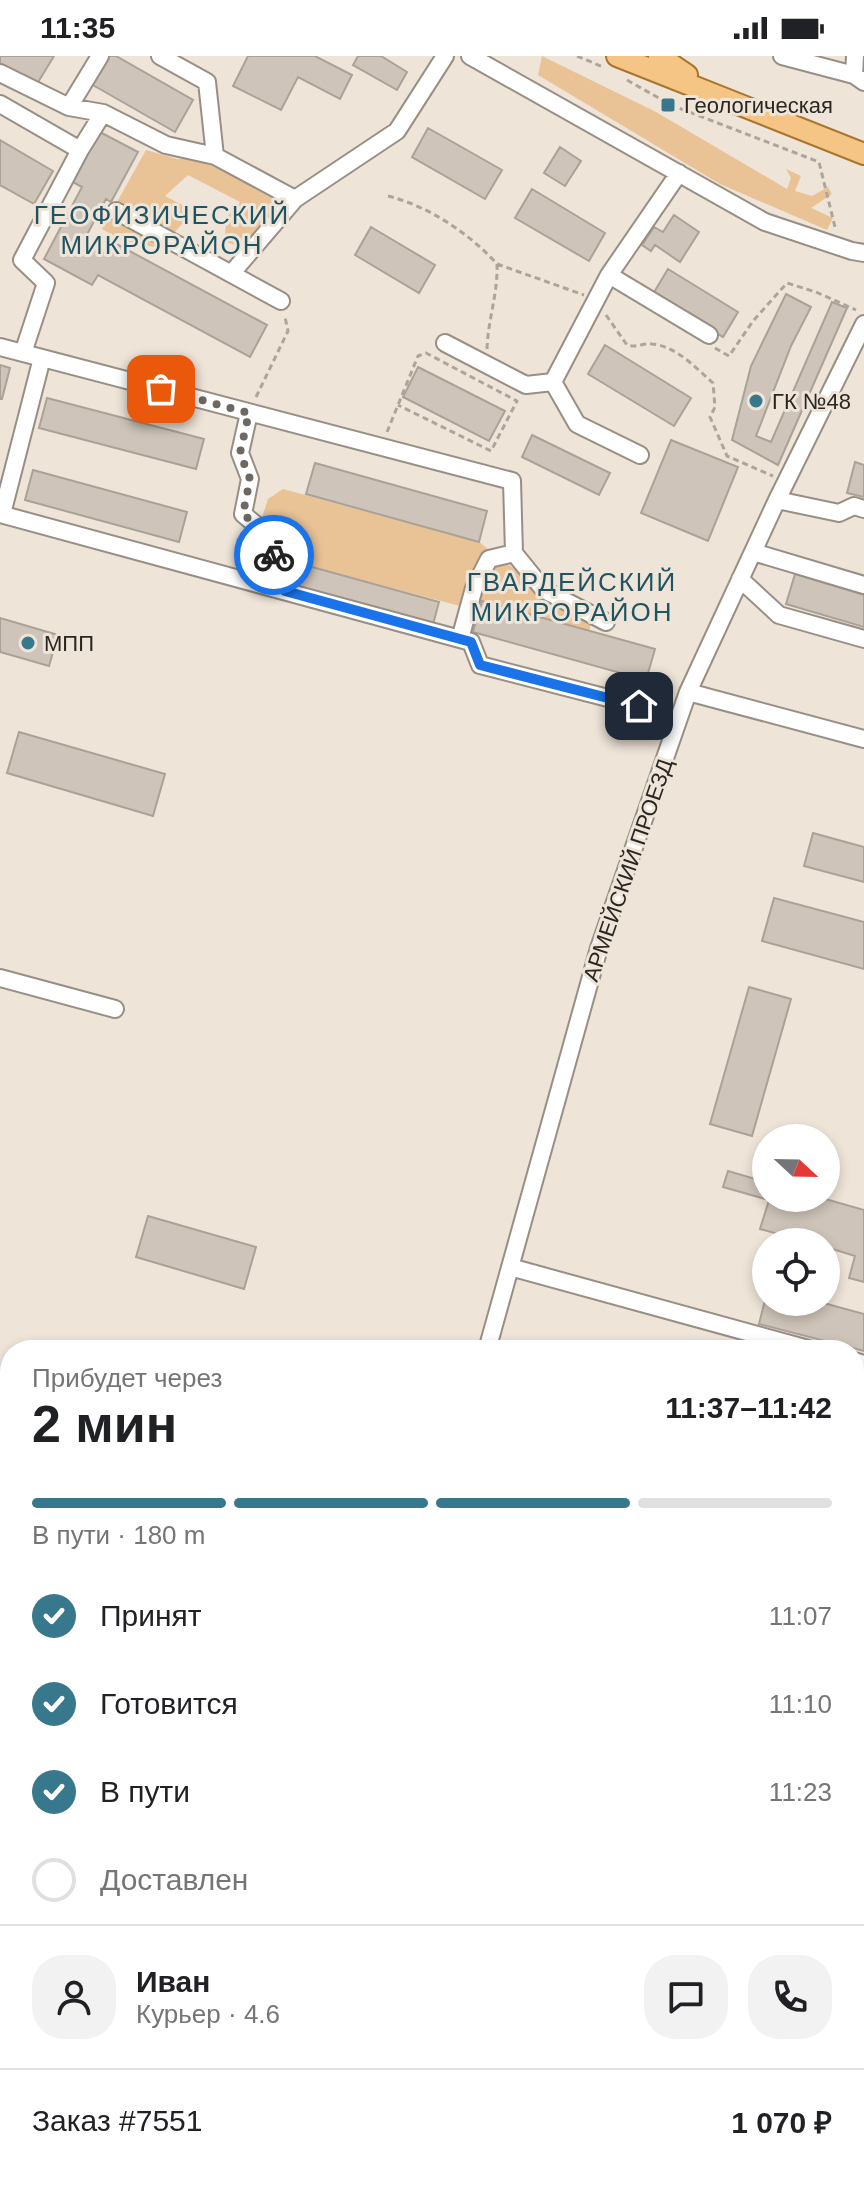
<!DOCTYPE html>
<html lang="ru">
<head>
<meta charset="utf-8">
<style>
  :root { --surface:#fff; --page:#f2f2f2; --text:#202124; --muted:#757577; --line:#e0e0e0; --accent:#38788c }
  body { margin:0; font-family:Helvetica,sans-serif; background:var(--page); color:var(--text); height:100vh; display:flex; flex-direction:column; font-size:30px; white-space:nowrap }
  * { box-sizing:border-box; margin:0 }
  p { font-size:26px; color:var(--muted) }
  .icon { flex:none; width:44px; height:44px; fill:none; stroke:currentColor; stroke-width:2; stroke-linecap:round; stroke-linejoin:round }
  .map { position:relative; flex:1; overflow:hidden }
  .details { position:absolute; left:0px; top:1284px; width:864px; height:850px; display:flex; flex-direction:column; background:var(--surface); border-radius:32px 32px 0 0; box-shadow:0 4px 12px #0003 }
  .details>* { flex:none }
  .needle { width:52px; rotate:112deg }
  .buttons { position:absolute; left:752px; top:1068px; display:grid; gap:16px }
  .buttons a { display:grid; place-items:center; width:88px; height:88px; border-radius:50%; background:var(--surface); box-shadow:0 4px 12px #0003; font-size:40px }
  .pin { position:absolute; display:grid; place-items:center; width:68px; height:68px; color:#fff; margin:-34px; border-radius:16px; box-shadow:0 4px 12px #0006 }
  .courier { position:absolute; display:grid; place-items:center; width:80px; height:80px; margin:-40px; border:6px solid #1a73e8; border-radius:50%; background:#fff; color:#222; box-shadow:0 2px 10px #0007 }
  .overview em { font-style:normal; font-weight:700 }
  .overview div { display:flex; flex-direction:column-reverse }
  .overview { display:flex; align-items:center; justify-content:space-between; height:136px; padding:0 32px }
  h1 { font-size:52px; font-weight:700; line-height:60px }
  .bar { display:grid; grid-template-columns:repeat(4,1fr); gap:12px 8px; align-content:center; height:96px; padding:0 32px }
  .bar i { height:10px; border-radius:6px; background:var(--line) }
  .bar .selected { background:var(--accent) }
  .bar p { grid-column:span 4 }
  .line { display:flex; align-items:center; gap:20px; padding:0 32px; border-top:2px solid var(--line) }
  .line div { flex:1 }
  .round { display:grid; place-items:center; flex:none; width:84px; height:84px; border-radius:32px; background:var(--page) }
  ol { padding:0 32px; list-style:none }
  li { display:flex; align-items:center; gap:24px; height:88px }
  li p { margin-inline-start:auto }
  li .icon { padding:8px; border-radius:50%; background:var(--accent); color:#fff; stroke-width:4 }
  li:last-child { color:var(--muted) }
  li i { width:44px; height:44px; border:4px solid var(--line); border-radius:50% }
  .status { display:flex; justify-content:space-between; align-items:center; height:56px; padding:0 40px; background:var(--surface); direction:ltr }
  .status svg { height:22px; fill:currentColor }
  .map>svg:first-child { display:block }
  .green { fill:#e9c296 }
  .building { fill:#cec4b9; stroke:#aba297; stroke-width:2 }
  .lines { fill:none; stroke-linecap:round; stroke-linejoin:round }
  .minor-casing { stroke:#988f84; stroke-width:20 }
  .major-casing { stroke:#a9752c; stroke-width:24 }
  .path { stroke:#ada59c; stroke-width:3; stroke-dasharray:6 4; stroke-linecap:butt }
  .minor { stroke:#fff; stroke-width:16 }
  .major { stroke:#f4c584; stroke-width:20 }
  .done { stroke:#6f6862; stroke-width:8; stroke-dasharray:0 14.4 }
  .route { stroke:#1a73e8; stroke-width:10 }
  .poi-dot { fill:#38788c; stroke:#eee4d8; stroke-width:3 }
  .labels { text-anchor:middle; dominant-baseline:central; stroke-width:6; stroke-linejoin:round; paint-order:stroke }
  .poi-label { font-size:22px; fill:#2a2622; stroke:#eee4d8; text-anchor:start }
  .street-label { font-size:22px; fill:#2a2622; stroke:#eee4d8 }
  .quarter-label { font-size:26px; letter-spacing:2px; fill:#1f5463; stroke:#eee4d8 }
</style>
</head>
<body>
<div class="status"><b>11:35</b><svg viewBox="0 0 49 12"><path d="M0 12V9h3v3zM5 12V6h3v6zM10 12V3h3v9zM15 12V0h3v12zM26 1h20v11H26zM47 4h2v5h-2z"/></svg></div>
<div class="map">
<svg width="864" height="2133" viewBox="0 0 864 2133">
  <rect width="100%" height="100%" fill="#eee4d8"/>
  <!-- green -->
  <path class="green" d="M542,0L656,56L787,133L791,122L786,113L801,120L795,135L812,140L828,131L832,138L811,152L833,162L827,174L720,128L538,19Z
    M146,94L177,103L215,100L295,143L251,195L224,185L227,161L240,146L188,119L165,140L194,155L160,192L123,185L102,173Z
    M283,433L479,486L518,516L540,538L591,565L588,584L283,503L286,486L259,471L268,443Z"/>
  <!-- building -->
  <path class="building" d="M0,0H54L37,28L0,7Z
    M107,0H116L193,44L175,76L91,28Z
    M248,0H315L352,19L340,43L298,21L281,54L233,30Z
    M358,0H381L407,16L397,34L353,9Z
    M428,72L502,114L485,143L412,101Z
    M98,75L138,96L111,146L106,143L83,186L105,198L111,185L267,269L250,301L98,219L92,229L44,203L82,131L71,125Z
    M0,84L53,115L34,148L0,129Z
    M560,91L581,105L565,130L544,117Z
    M532,133L605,177L589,205L515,162Z
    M674,159L699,176L680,206L655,189L651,195L642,189L654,171L663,176Z
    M371,171L435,209L419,237L355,199Z
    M668,213L738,256L723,281L653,238Z
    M786,238L811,251L791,290L756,380L771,386L832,246L847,252L778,409L732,384L751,310Z
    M605,289L691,342L674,370L588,318Z
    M0,309L10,312L2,343H0Z
    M418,311L505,355L489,385L403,341Z
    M47,342L204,383L196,413L39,372Z
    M532,379L610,417L599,439L522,401Z
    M671,384L738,411L708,485L641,457Z
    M855,406L864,409V441L847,437Z
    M315,407L487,455L479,486L306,438Z
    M33,414L187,456L179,486L25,444Z
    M283,503L439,546L431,576L275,533Z
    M795,518L864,539V571L786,548Z
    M482,545L655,593L646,624L473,576Z
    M0,562L58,579L49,610L0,596Z
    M19,676L165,718L153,760L7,717Z
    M813,777L864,791V826L804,810Z
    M774,842L864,866V913L762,885Z
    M749,931L791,943L752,1080L710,1068Z
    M728,1115L766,1126V1142H822L864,1154V1226L849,1222L855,1200L826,1191V1186H807L760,1173L769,1144L723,1131Z
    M148,1160L256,1191L244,1233L136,1201Z
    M766,1240V1246H820L864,1258V1295L759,1268Z
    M0,1713L10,1716V1804L0,1800Z
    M854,1976L864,1979L854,2017Z
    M443,2124H500L497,2133H441Z
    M553,2124H610L607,2133H551Z
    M660,2124H716L714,2133H657Z
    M769,2124H825L823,2133H766Z"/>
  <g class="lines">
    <!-- minor casing -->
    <g class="minor-casing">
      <path id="minor" d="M160,0L207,26L215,100
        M470,0L765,166L852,195L864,197
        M782,0L854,19L864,26
        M0,17L69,51L103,57L166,89L215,100L295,143
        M854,19L855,0
        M0,48L80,94
        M69,51L100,0
        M116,155L281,245
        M231,218L295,143L397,75L445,0
        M609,219L709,279
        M445,287L526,329L553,326
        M0,291L512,425L514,497L544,534L606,566
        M23,297L46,227L22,204L80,94L103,57
        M553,326L609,219L679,117
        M553,326L577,368L640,399
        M249,357L240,397L250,423L243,458L268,479L285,535
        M777,444L839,457L854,450L864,453
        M0,458L471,586L480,609L639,650
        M2,458L42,302
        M753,496L864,529
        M740,523L779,559L864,583
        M460,583L474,532L489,503L514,497
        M688,636L864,683
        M0,922L115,953
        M510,1211L812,1294
        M487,1294L599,892L688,636L777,444L864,268
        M854,1305L864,1308
        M256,2133L259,2124"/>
    </g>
    <!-- major casing -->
    <g class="major-casing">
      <path id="major" d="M617,0L864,98
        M659,0L687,19"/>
    </g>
    <!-- path -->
    <path class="path" d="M577,0L603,11
      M627,24L671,49L819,106L835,171
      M388,140C428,150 469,177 497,208C498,238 488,263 487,293
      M497,208L584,239
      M606,259L627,289C636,292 643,287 652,288C676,290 696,312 713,327L715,351L710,361L727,400L773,420
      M715,292L729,300L753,265L787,227L816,236L856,254
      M256,341L288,275L285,261
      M387,376L418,300L426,297L517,345L491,395L398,349"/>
    <!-- minor -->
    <use href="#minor" class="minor"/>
    <!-- major -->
    <use href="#major" class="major"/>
  </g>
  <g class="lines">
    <!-- done -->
    <path class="done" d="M161,333L249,357L240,397L250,423L243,458L268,479L274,499"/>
    <!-- route -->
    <path class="route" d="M274,499L285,535L471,586L480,609L639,650"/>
  </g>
  <!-- markers -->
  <g class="poi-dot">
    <rect x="660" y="41" width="16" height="16" rx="4"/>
    <circle cx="756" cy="345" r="8"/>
    <circle cx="28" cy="587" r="8"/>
  </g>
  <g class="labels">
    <!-- poi labels -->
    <g class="poi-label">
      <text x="684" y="49">Геологическая</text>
      <text x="772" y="345">ГК №48</text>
      <text x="44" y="587">МПП</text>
    </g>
    <!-- street labels -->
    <g class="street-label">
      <text transform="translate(628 814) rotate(-71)">АРМЕЙСКИЙ ПРОЕЗД</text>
    </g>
    <!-- quarter labels -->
    <g class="quarter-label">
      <text x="162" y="159">ГЕОФИЗИЧЕСКИЙ<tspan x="162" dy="30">МИКРОРАЙОН</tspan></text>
      <text x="572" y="526">ГВАРДЕЙСКИЙ<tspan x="572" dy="30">МИКРОРАЙОН</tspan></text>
    </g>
  </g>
</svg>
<div class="buttons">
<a><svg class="needle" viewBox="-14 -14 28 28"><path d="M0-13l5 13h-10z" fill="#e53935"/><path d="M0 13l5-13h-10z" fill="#757577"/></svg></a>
<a><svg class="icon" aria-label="locate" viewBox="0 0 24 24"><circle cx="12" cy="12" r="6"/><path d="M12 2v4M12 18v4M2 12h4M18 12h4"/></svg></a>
</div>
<div class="pin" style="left:161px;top:333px;background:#ea580c"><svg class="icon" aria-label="bag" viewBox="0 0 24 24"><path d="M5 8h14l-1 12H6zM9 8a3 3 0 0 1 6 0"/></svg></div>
<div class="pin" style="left:639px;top:650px;background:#1f2937"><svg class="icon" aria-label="home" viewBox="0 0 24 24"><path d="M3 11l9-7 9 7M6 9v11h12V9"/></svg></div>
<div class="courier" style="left:274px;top:499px"><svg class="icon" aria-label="bike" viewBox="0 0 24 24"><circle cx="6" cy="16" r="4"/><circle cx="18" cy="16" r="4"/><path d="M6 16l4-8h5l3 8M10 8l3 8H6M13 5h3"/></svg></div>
<section class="details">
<div class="overview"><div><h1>2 мин</h1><p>Прибудет через</p></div><em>11:37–11:42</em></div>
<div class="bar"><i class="selected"></i><i class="selected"></i><i class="selected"></i><i></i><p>В пути · 180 m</p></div>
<ol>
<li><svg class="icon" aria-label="check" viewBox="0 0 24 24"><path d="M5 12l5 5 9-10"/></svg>Принят<p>11:07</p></li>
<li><svg class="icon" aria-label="check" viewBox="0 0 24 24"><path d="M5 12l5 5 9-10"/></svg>Готовится<p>11:10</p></li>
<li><svg class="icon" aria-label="check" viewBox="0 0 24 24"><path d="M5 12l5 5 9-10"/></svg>В пути<p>11:23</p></li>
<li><i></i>Доставлен</li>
</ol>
<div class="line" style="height:144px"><a class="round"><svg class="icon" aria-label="person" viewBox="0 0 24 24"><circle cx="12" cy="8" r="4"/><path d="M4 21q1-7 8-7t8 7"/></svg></a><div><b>Иван</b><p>Курьер · 4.6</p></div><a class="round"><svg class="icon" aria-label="chat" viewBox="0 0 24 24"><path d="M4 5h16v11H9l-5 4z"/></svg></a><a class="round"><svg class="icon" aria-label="phone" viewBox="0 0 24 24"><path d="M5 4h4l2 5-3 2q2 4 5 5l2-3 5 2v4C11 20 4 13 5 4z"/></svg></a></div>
<div class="line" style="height:104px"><div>Заказ #7551</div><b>1 070 ₽</b></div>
</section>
</div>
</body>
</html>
